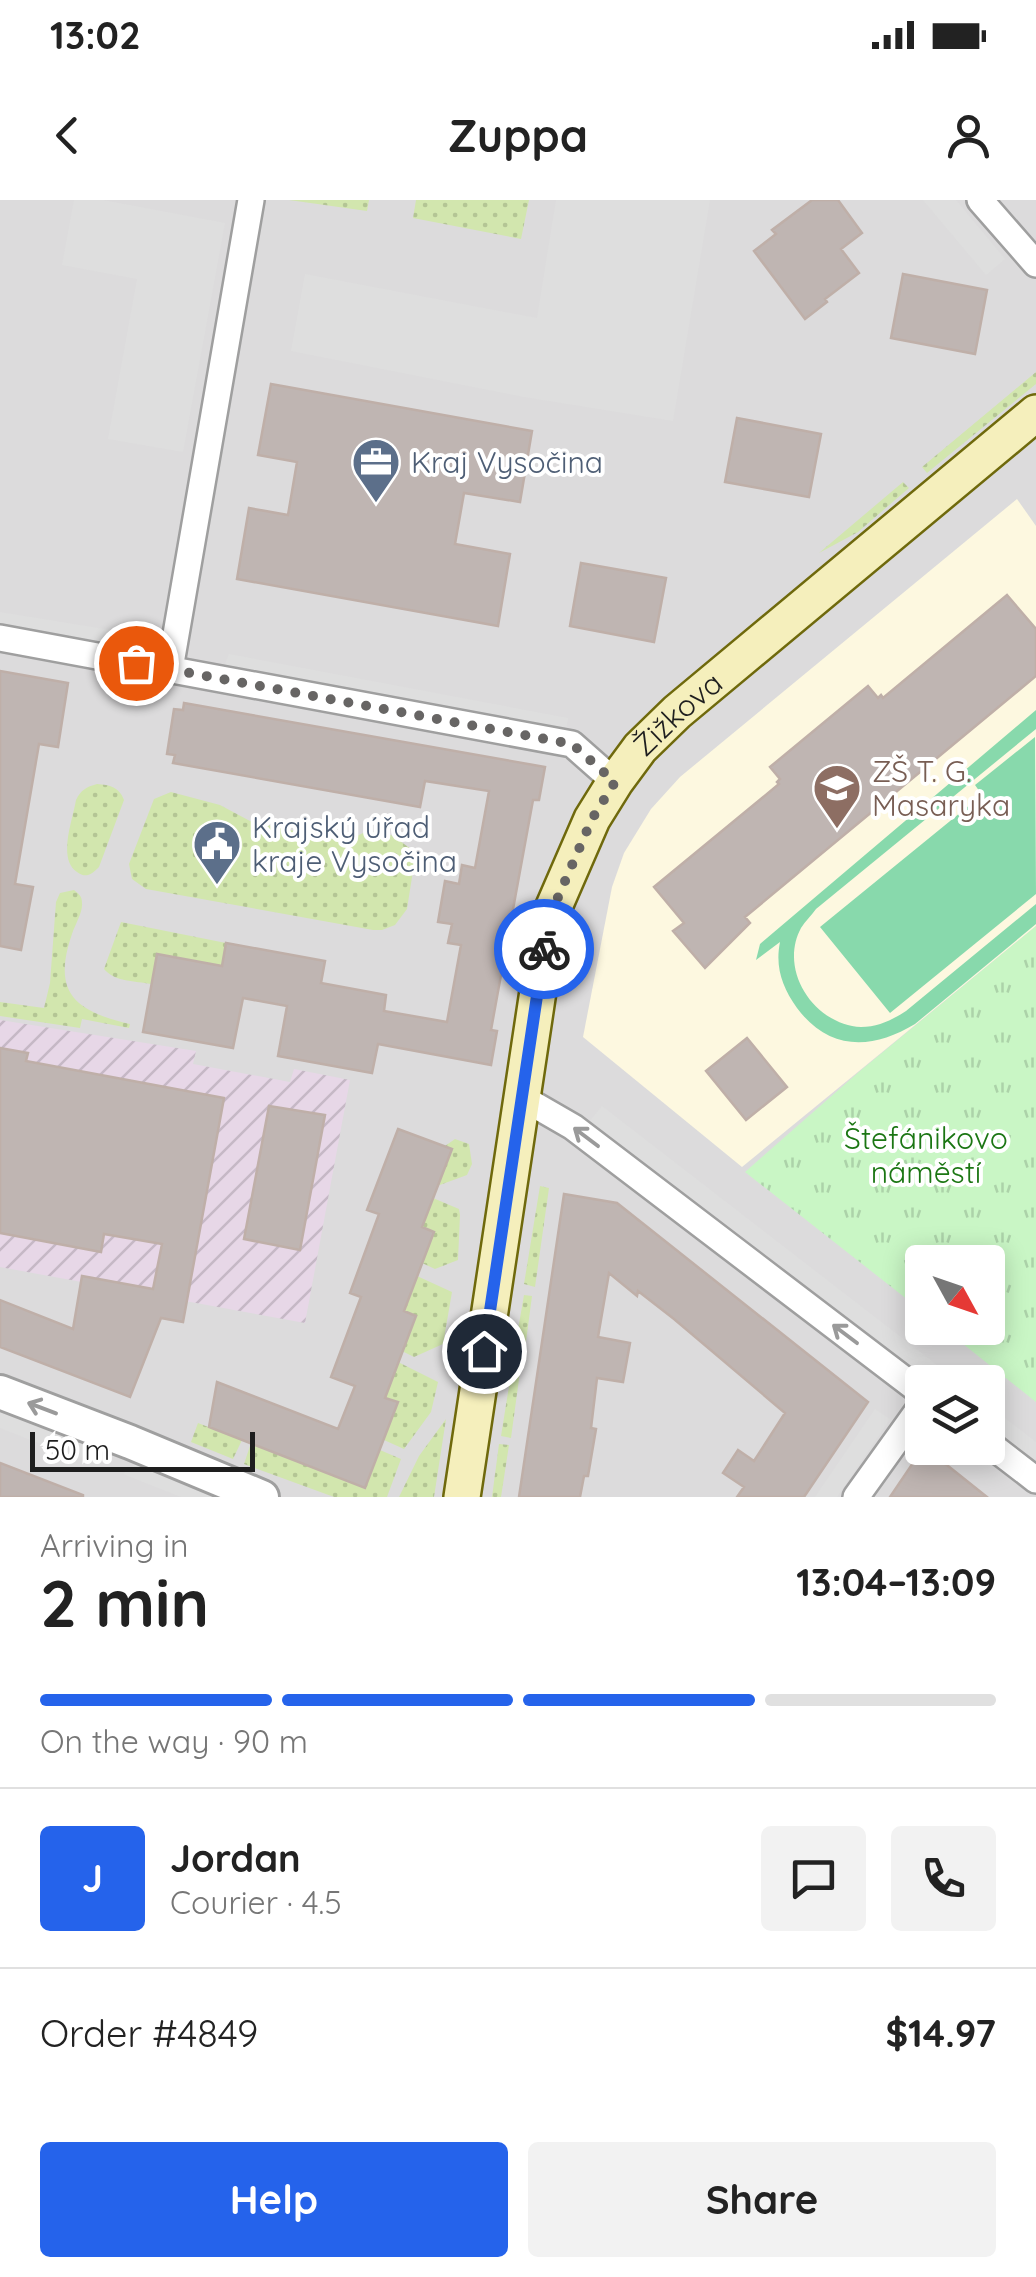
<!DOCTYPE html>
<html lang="en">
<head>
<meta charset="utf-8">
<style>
  :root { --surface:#fff; --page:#f2f2f2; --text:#222; --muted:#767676; --line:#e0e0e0; --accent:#2563eb }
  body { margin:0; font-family:Quicksand,sans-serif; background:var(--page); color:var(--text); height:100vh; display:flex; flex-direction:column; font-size:38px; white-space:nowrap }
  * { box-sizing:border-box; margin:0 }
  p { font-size:32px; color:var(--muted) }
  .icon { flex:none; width:55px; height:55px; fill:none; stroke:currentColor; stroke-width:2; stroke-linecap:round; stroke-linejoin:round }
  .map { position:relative; height:1297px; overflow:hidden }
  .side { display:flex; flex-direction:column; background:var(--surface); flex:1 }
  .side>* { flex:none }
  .needle { width:65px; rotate:130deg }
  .tools { position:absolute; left:905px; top:1045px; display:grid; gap:20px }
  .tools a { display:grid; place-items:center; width:100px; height:100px; border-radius:10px; background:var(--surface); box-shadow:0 5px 25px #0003; font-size:50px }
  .scale { position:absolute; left:30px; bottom:25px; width:225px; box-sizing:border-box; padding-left:10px; border:5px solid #1e1e1e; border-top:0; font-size:28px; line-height:35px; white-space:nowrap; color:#1e1e1e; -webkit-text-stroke:8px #fff; paint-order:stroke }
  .pin { position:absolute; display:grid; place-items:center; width:85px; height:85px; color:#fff; margin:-42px; border:5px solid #fff; border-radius:50%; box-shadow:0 2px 10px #0007 }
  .courier { position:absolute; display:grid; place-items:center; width:100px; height:100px; margin:-50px; border:8px solid #2563eb; border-radius:50%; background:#fff; color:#222; box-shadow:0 2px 12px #0007 }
  .overview em { font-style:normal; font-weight:700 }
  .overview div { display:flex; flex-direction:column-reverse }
  .overview { display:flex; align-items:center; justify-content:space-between; height:170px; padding:0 40px }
  h1 { font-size:65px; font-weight:700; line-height:75px }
  .bar { display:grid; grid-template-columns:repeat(4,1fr); gap:15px 10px; align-content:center; height:120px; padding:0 40px }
  .bar i { height:12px; border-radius:8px; background:var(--line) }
  .bar .on { background:var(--accent) }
  .bar p { grid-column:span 4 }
  .line { display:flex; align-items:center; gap:25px; padding:0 40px; border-top:2px solid var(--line) }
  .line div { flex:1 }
  .round { display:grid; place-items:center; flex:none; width:105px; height:105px; border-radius:10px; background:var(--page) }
  .button { display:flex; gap:20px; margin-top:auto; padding:20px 40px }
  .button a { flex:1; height:115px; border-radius:10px; background:var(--accent); color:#fff; font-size:40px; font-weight:700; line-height:115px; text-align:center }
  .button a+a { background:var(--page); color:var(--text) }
  .status { display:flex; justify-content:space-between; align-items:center; height:70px; padding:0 50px; background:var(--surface); direction:ltr }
  .status svg { height:28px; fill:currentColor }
  header { display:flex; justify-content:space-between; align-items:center; height:130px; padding:0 40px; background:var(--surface); font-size:45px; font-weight:700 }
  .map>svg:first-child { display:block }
  .residential { fill:#dcdbdc; fill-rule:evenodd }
  .industrial { fill:url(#industrial-furrows) }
  .education { fill:#fdf8e0 }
  .grass { fill:url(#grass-dots) }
  .park { fill:url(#park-tufts) }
  .pitch { fill:#88d9ac }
  .parking { fill:#dedede }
  .building { fill:#bfb5b2; stroke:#bfafa8; stroke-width:2.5 }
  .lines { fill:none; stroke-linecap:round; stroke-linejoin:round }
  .minor-casing { stroke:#9f9f9f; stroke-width:30 }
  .tertiary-casing { stroke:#9f9f9f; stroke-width:38 }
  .secondary-casing { stroke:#6f690c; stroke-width:40 }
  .minor { stroke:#fff; stroke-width:25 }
  .tertiary { stroke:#fff; stroke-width:32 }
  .secondary { stroke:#f5efbc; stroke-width:35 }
  .oneway { stroke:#9a9a9a }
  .done { stroke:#676564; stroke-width:10; stroke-dasharray:0 18 }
  .route { stroke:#2563eb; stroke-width:12 }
  .labels { text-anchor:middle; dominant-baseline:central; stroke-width:8; stroke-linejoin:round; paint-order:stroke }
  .service-label { font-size:30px; fill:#4e5e75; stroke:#fff; text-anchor:start }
  .street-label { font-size:30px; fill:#1e1e1e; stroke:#fff }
  .education-label { font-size:30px; fill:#785e54; stroke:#fff; text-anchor:start }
  .park-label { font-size:30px; fill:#1b7613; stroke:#fff }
</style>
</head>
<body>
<div class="status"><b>13:02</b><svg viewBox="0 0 49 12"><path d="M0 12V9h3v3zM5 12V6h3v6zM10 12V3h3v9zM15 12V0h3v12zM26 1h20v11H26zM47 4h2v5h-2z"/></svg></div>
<header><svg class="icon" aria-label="back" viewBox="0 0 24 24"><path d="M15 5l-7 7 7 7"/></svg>Zuppa<svg class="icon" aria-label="person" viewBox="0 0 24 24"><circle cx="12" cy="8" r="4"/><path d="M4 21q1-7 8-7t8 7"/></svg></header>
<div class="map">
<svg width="1036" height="1297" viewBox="0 0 1036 1297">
  <defs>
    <pattern id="industrial-furrows" width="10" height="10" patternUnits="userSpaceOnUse" patternTransform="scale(2.5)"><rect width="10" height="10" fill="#e7d7e7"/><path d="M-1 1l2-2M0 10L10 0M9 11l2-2" fill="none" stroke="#c6b8c6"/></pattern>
    <pattern id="grass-dots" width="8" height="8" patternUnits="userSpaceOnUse" patternTransform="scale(2.5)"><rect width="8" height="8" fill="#d2e6ae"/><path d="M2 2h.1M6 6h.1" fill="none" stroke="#b4c595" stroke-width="1.8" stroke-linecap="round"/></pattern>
    <pattern id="park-tufts" width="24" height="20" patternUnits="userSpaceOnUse" patternTransform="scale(2.5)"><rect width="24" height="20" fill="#c9f6c5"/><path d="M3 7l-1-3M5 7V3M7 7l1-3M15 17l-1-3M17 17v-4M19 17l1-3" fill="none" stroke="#acd2a9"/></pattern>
  </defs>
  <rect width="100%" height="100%" fill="#efeae5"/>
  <!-- residential -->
  <path class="residential" d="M0,0H1036V1297H0ZM922,1062H988V1128H922ZM922,1182H988V1248H922Z"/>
  <!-- industrial -->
  <path class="industrial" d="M0,820L196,851L193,864L290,882L294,869L350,880L305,1123L0,1067Z"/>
  <!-- education -->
  <path class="education" d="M1017,299L1036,326V726L742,967L583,837L612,687L624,653L651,609L680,577Z"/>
  <!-- grass -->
  <path class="grass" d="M289,0H369L367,11Z
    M416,0H529L521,39L413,18Z
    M1036,172V184L927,273L922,267Z
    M903,282L909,288L858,332L819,353Z
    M97,584C110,585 119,587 124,600L99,667C92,674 86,679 77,672C57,659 73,619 76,600C81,590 86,587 97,584Z
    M171,592L220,605L250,621L331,639L349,640L367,631L391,635L400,641L411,649L415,658L407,709L395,725L382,730H373L146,689L132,679L129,664L154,599Z
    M74,690C79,694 82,696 82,703C83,712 75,725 72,734C52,792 74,811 130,824L129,828L82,819L80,828L0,816V802L44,808L50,783L56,702L60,693Z
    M121,722L226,743L222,766L157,754L151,784C135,781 115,782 104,769Z
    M455,939L469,944L472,964L467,975L437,986L451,949L445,946Z
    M540,986L549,988L535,1087L524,1084Z
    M433,998L459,1009L460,1015L458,1060L435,1069L422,1063L434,1032L422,1027Z
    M417,1076L452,1092L443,1144L414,1157L402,1151L403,1111Z
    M524,1095L532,1096L525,1149L515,1147Z
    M514,1155L522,1157L511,1238L501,1236Z
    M398,1162L438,1182L431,1212L404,1249L384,1240L397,1203L385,1198Z
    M446,1219L434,1297H399L419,1256Z
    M198,1223L242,1240L233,1259L191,1242Z
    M251,1243L365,1288L380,1250L401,1259L387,1297H334L244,1264Z
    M499,1244L509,1245L501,1297H492Z"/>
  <!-- park -->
  <path class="park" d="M1036,726V1202L943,1128H988V1062H922V1111L745,972L860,871Z"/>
  <!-- pitch -->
  <path class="pitch" d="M1036,510V529L816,709C812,715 805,721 801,728C778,771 815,825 861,827C878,827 892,820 906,811L1036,704V724L915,824C872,850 829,851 797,808C782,787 775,767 780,742L756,760L760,744Z
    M1035,537L1036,694L890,813L820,727L982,595L975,585Z"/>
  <!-- parking -->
  <path class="parking" d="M74,0H103L225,23L183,252L108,239L137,79L62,65Z
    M556,0H710L673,221L524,197L291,151L305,74L537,118Z
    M923,0H956L1005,59L986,75Z
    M0,412L123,432L117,447L0,427Z
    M229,454L568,518L566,532L223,469Z
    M602,906L959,1182H925L589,922Z
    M988,1205L1036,1242V1268L988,1231Z
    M0,1207L99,1243L79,1259L0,1228Z
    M875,1209L890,1219L837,1297H815Z
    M140,1260L232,1297H181L123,1274Z"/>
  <!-- building -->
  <path class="building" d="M812,0H838L862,33L841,49L859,73L825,99L827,102L805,119L754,51L776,34L772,30Z
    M903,74L987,90L975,154L891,138Z
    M271,184L532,231L520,302L464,293L455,344L510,354L498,426L237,379L249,308L288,315L297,262L258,255Z
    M737,218L821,234L809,297L725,282Z
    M581,363L666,378L654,442L570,426Z
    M1007,395L1036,429V476L745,717L750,723L705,768L673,731L684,723L654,687L779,584L777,582L780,579L770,567L868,486L878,498L881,495L883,498Z
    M0,471L68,483L58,547L39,544L15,684L33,687L21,750L0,746Z
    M184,503L545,567L539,600H533L507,742L491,830L497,831L491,865L378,844L372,873L278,856L287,806L243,798L233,848L143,832L157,754L222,766L226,743L325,761L321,783L386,795L384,811L447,822L461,745L448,743L452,724L438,722L445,681L459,684L462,665L475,668L489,591L425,581L420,607L173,563L175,555L167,554L174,509L183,510Z
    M747,838L787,887L746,920L706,871Z
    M0,848L28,853L26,861L224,898L183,1122L161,1118L130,1197L0,1147V1100L73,1129L82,1076L153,1089L162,1044L104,1034L101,1052L0,1033Z
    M269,906L325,915L300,1050L244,1039Z
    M398,929L452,949L422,1027L434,1032L404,1111L416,1116L385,1198L398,1202L365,1288L209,1227L217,1182L338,1229L355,1186L331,1177L361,1097L350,1093L379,1014L367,1010Z
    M564,994L617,1003L868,1202L804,1297H737L744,1287L723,1273L738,1250L754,1261L785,1213L674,1119L638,1091L637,1096L609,1073L598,1137L630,1143L623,1182L597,1178L591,1228L596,1229L588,1276H584L580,1297H519Z
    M921,1251L929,1258L933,1254L987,1297H890Z
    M0,1263L83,1295V1297H0Z"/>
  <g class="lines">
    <!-- minor casing -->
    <g class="minor-casing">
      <path id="minor" d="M980,0L1036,64
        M0,438L572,544L615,582
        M170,469L251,0
        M521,897L573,927L922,1193
        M988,1243L1036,1280
        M856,1297L922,1205"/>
    </g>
    <!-- tertiary casing -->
    <g class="tertiary-casing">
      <path id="tertiary" d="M0,1192L130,1242L262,1297"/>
    </g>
    <!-- secondary casing -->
    <g class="secondary-casing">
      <g id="secondary">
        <path id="s1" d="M462,1297L549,718L592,619L615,582L640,548L677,512L1036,213"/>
      </g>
    </g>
    <!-- minor -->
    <use href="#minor" class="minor"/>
    <!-- tertiary -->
    <use href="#tertiary" class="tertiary"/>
    <!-- secondary -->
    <use href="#secondary" class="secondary"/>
  </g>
  <!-- one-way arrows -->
  <defs><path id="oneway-shaft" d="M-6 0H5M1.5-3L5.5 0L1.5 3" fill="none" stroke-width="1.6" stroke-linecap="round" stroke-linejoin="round" transform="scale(2.5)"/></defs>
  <g class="oneway">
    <use href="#oneway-shaft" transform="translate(586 937) rotate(-143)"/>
    <use href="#oneway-shaft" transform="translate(845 1134) rotate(-143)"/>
    <use href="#oneway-shaft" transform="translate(42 1208) rotate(-159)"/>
  </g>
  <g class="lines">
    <!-- done -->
    <path class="done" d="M136,463L572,544L615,582L592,619L549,718L544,749"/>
    <!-- route -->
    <path class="route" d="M484,1151L544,749"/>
  </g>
  <!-- icons -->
  <defs>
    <g id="office-pin" transform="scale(2.5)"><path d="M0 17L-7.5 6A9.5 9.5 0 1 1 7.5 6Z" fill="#5c6f8a" stroke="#fff"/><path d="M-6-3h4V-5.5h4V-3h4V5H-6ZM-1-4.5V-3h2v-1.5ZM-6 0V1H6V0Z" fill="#fff"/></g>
    <g id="school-pin" transform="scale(2.5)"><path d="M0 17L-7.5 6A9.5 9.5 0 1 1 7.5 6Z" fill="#8d6e63" stroke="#fff"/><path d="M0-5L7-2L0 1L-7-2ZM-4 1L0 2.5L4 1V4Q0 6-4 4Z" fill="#fff"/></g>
    <g id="civic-pin" transform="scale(2.5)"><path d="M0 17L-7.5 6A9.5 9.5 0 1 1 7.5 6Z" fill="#5c6f8a" stroke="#fff"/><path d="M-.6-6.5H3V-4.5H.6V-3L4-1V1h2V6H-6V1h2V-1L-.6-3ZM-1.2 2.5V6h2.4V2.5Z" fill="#fff"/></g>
  </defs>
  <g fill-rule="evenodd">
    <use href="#office-pin" x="376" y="262"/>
    <use href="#school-pin" x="837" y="588"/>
    <use href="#civic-pin" x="217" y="644"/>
  </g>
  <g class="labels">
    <!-- service labels -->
    <g class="service-label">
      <text x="411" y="262">Kraj Vysočina</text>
      <text x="252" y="627">Krajský úřad<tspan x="252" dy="34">kraje Vysočina</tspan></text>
    </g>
    <!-- street labels -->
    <g class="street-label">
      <text stroke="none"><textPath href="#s1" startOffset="830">Žižkova</textPath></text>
    </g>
    <!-- education labels -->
    <g class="education-label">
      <text x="872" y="571">ZŠ T. G.<tspan x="872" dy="34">Masaryka</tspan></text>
    </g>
    <!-- park labels -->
    <g class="park-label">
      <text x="926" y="938">Štefánikovo<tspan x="926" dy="34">náměstí</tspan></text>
    </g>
  </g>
</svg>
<div class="tools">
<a><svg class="needle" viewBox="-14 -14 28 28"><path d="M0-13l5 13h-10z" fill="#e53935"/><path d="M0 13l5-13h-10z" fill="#767676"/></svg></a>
<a><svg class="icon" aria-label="layers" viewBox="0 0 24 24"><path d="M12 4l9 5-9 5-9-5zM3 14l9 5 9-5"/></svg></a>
</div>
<div class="scale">50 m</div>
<div class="pin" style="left:136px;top:463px;background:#ea580c"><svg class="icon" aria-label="bag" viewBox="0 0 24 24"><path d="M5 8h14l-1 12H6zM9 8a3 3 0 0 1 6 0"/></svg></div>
<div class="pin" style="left:484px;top:1151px;background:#1f2937"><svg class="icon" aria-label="home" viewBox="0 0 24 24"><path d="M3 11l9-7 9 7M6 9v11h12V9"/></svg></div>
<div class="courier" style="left:544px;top:749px"><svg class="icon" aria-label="bike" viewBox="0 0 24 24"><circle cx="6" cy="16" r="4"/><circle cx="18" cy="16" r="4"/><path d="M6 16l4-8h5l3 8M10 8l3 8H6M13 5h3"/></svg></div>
</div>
<section class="side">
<div class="overview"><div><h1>2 min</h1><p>Arriving in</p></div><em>13:04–13:09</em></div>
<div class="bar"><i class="on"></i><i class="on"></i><i class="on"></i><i></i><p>On the way · 90 m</p></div>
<div class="line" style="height:180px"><b class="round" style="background:var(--accent);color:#fff">J</b><div><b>Jordan</b><p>Courier · 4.5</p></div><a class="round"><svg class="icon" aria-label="chat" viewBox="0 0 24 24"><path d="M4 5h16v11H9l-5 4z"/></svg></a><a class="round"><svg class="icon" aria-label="phone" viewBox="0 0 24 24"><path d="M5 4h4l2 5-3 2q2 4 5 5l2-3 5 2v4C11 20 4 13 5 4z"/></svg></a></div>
<div class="line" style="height:130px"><div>Order #4849</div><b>$14.97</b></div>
<div class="button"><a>Help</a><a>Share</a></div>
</section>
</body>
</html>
